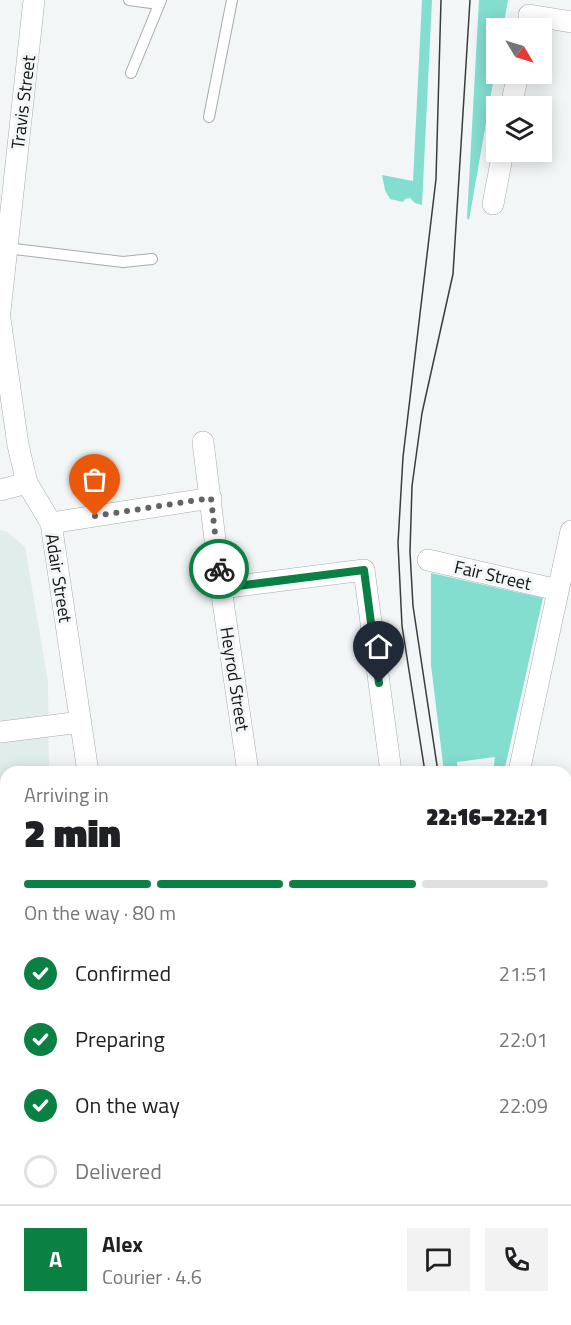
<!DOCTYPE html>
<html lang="en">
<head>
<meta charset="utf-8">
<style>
  :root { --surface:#fff; --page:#f2f2f2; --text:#202124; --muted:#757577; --line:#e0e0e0; --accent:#0b8043 }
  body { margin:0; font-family:"Titillium Web",sans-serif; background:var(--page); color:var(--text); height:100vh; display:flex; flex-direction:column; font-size:22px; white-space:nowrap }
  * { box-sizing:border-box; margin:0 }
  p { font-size:20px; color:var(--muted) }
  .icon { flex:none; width:33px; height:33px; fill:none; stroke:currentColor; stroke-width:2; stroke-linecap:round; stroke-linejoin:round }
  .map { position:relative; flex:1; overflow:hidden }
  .side { position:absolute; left:0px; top:766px; width:572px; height:560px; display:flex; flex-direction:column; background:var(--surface); border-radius:18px 18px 0 0; box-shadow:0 3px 15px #0003 }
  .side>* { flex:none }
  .needle { width:39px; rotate:128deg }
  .buttons { position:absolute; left:486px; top:18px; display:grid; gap:12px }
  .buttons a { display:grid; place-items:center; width:66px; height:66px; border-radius:0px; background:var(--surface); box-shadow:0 3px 15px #0003; font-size:30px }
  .pin { position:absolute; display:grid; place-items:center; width:51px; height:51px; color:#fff; margin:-62px -26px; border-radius:50% 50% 50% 0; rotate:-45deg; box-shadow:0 0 6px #0007 }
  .pin .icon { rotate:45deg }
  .courier { position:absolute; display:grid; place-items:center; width:60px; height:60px; margin:-30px; border:4px solid #0b8043; border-radius:50%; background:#fff; color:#222; box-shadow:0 2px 8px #0007 }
  .headline em { font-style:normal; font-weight:800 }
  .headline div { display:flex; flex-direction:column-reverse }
  .headline { display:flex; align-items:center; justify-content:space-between; height:102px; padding:0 24px }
  h1 { font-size:39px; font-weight:800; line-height:45px }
  .bar { display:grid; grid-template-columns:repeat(4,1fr); gap:9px 6px; align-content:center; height:72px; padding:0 24px }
  .bar i { height:8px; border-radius:4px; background:var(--line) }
  .bar .selected { background:var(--accent) }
  .bar p { grid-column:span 4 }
  .line { display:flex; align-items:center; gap:15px; padding:0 24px; border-top:2px solid var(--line) }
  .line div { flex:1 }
  .round { display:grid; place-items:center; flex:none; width:63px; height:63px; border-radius:0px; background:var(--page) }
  ol { padding:0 24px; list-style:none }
  li { display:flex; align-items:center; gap:18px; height:66px }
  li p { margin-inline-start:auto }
  li .icon { padding:6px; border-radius:50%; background:var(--accent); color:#fff; stroke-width:4 }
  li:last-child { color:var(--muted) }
  li i { width:33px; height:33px; border:3px solid var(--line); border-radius:50% }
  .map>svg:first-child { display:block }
  .built { fill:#e0edeb }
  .green { fill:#83ded0 }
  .water { fill:#2fc8b6; stroke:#279286; stroke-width:1.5 }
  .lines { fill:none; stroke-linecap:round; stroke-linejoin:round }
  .lane-casing { stroke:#a7abab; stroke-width:12 }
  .street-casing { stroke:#a7abab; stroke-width:22 }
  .primary-casing { stroke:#a7abab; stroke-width:34 }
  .highway-casing { stroke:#a7abab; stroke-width:34 }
  .lane { stroke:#fff; stroke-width:10 }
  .street { stroke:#fff; stroke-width:21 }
  .primary { stroke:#fff; stroke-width:33 }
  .highway { stroke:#fff; stroke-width:33 }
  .tram { stroke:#3b3c3c; stroke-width:1.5 }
  .done { stroke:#626464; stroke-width:6; stroke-dasharray:0 10.8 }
  .route { stroke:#0b8043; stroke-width:8 }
  .labels { text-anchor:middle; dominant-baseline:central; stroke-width:6; stroke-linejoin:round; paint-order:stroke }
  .street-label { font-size:18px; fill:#141515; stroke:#f2f6f6 }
</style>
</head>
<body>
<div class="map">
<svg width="571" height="1325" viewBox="0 0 571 1325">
  <rect width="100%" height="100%" fill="#f2f6f6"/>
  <!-- built -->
  <path class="built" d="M0,530L6,531L25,547L48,682L49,772H6V1030L0,1031Z"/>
  <!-- green -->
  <path class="green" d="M422,0H432L422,205L415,203L410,198L405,199L403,202L390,199L385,190L382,175L413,181Z
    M479,0H508L503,28H496V66L469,220L467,218Z
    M431,573L543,598L504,772H493L495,757L457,762L458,772H444L431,665Z
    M571,1037V1169L566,1188V1038Z
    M369,1320H439V1325H369Z
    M476,1320H554L553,1325H475Z"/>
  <!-- water -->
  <path class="water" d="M571,1169V1325H553L554,1320H566V1188Z"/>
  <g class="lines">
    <!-- lane casing -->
    <g class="lane-casing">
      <path id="lane" d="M129,0L159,4
        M131,73L161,0
        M209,117L232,0
        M6,248L123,262L152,259
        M0,1010H6
        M0,1135L6,1134
        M0,1192H6
        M0,1232L6,1231
        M0,1288H6
        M114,1325L115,1320"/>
    </g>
    <!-- street casing -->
    <g class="street-casing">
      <path id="street" d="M529,15L571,22
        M511,106L518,74
        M493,204L503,152
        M0,311L34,0
        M0,319L18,445L27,483L51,523L88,772
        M203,442L221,588L248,772
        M0,490L27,483
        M51,523L211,498
        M428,560L558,590
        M221,588L364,570L391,772
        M0,732L81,722
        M519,772L571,531"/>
    </g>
    <!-- primary casing -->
    <g class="primary-casing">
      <path id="primary" d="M338,1325L339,1320"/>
    </g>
    <!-- highway casing -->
    <g class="highway-casing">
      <path id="highway" d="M566,970L571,969
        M566,1012L571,1011
        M0,1072H6"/>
    </g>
    <!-- lane -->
    <use href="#lane" class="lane"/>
    <!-- street -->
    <use href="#street" class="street"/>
    <!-- primary -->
    <use href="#primary" class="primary"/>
    <!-- highway -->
    <use href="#highway" class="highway"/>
    <!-- tram -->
    <path class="tram" d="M425,772L402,626L398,543L403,457L436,179L441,0
      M438,772L413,606L410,552L412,486L422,413L453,274L470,0
      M450,1325L451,1320
      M462,1325L463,1320"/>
  </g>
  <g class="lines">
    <!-- done -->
    <path class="done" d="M95,516L211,498L219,569"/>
    <!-- route -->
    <path class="route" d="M219,569L221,588L364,570L379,683"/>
  </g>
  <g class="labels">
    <!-- street labels -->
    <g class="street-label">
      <text transform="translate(23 102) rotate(-83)">Travis Street</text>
      <text transform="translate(493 575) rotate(13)">Fair Street</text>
      <text transform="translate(59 578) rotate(81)">Adair Street</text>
      <text transform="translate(235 679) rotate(81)">Heyrod Street</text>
    </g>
  </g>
</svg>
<div class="buttons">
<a><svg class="needle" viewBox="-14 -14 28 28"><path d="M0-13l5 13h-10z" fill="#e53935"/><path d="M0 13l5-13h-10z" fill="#757577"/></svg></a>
<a><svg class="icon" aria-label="layers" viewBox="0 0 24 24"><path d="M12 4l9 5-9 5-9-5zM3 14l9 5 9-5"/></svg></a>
</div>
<div class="pin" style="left:95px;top:516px;background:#ea580c"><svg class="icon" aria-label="bag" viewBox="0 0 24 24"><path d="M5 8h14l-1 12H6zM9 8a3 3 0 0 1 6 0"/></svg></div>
<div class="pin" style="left:379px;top:683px;background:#1f2937"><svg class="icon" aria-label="home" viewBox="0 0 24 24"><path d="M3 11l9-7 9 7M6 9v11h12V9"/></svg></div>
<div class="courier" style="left:219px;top:569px"><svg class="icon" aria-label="bike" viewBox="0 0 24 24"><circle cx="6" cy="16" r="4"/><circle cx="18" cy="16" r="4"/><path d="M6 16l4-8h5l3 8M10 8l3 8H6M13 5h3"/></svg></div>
<section class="side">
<div class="headline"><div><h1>2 min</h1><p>Arriving in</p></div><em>22:16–22:21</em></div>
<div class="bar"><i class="selected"></i><i class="selected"></i><i class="selected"></i><i></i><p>On the way · 80 m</p></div>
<ol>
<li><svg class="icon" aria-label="check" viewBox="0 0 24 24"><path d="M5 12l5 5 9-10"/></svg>Confirmed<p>21:51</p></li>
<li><svg class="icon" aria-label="check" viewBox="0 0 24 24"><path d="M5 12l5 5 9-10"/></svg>Preparing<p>22:01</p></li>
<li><svg class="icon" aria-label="check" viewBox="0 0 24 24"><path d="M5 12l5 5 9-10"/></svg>On the way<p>22:09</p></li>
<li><i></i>Delivered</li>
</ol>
<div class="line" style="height:108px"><b class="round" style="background:var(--accent);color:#fff">A</b><div><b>Alex</b><p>Courier · 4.6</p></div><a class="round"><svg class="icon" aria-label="chat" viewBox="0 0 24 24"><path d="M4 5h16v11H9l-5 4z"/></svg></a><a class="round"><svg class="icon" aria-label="phone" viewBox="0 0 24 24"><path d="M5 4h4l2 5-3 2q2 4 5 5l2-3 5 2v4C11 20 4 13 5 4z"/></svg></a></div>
</section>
</div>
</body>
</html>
